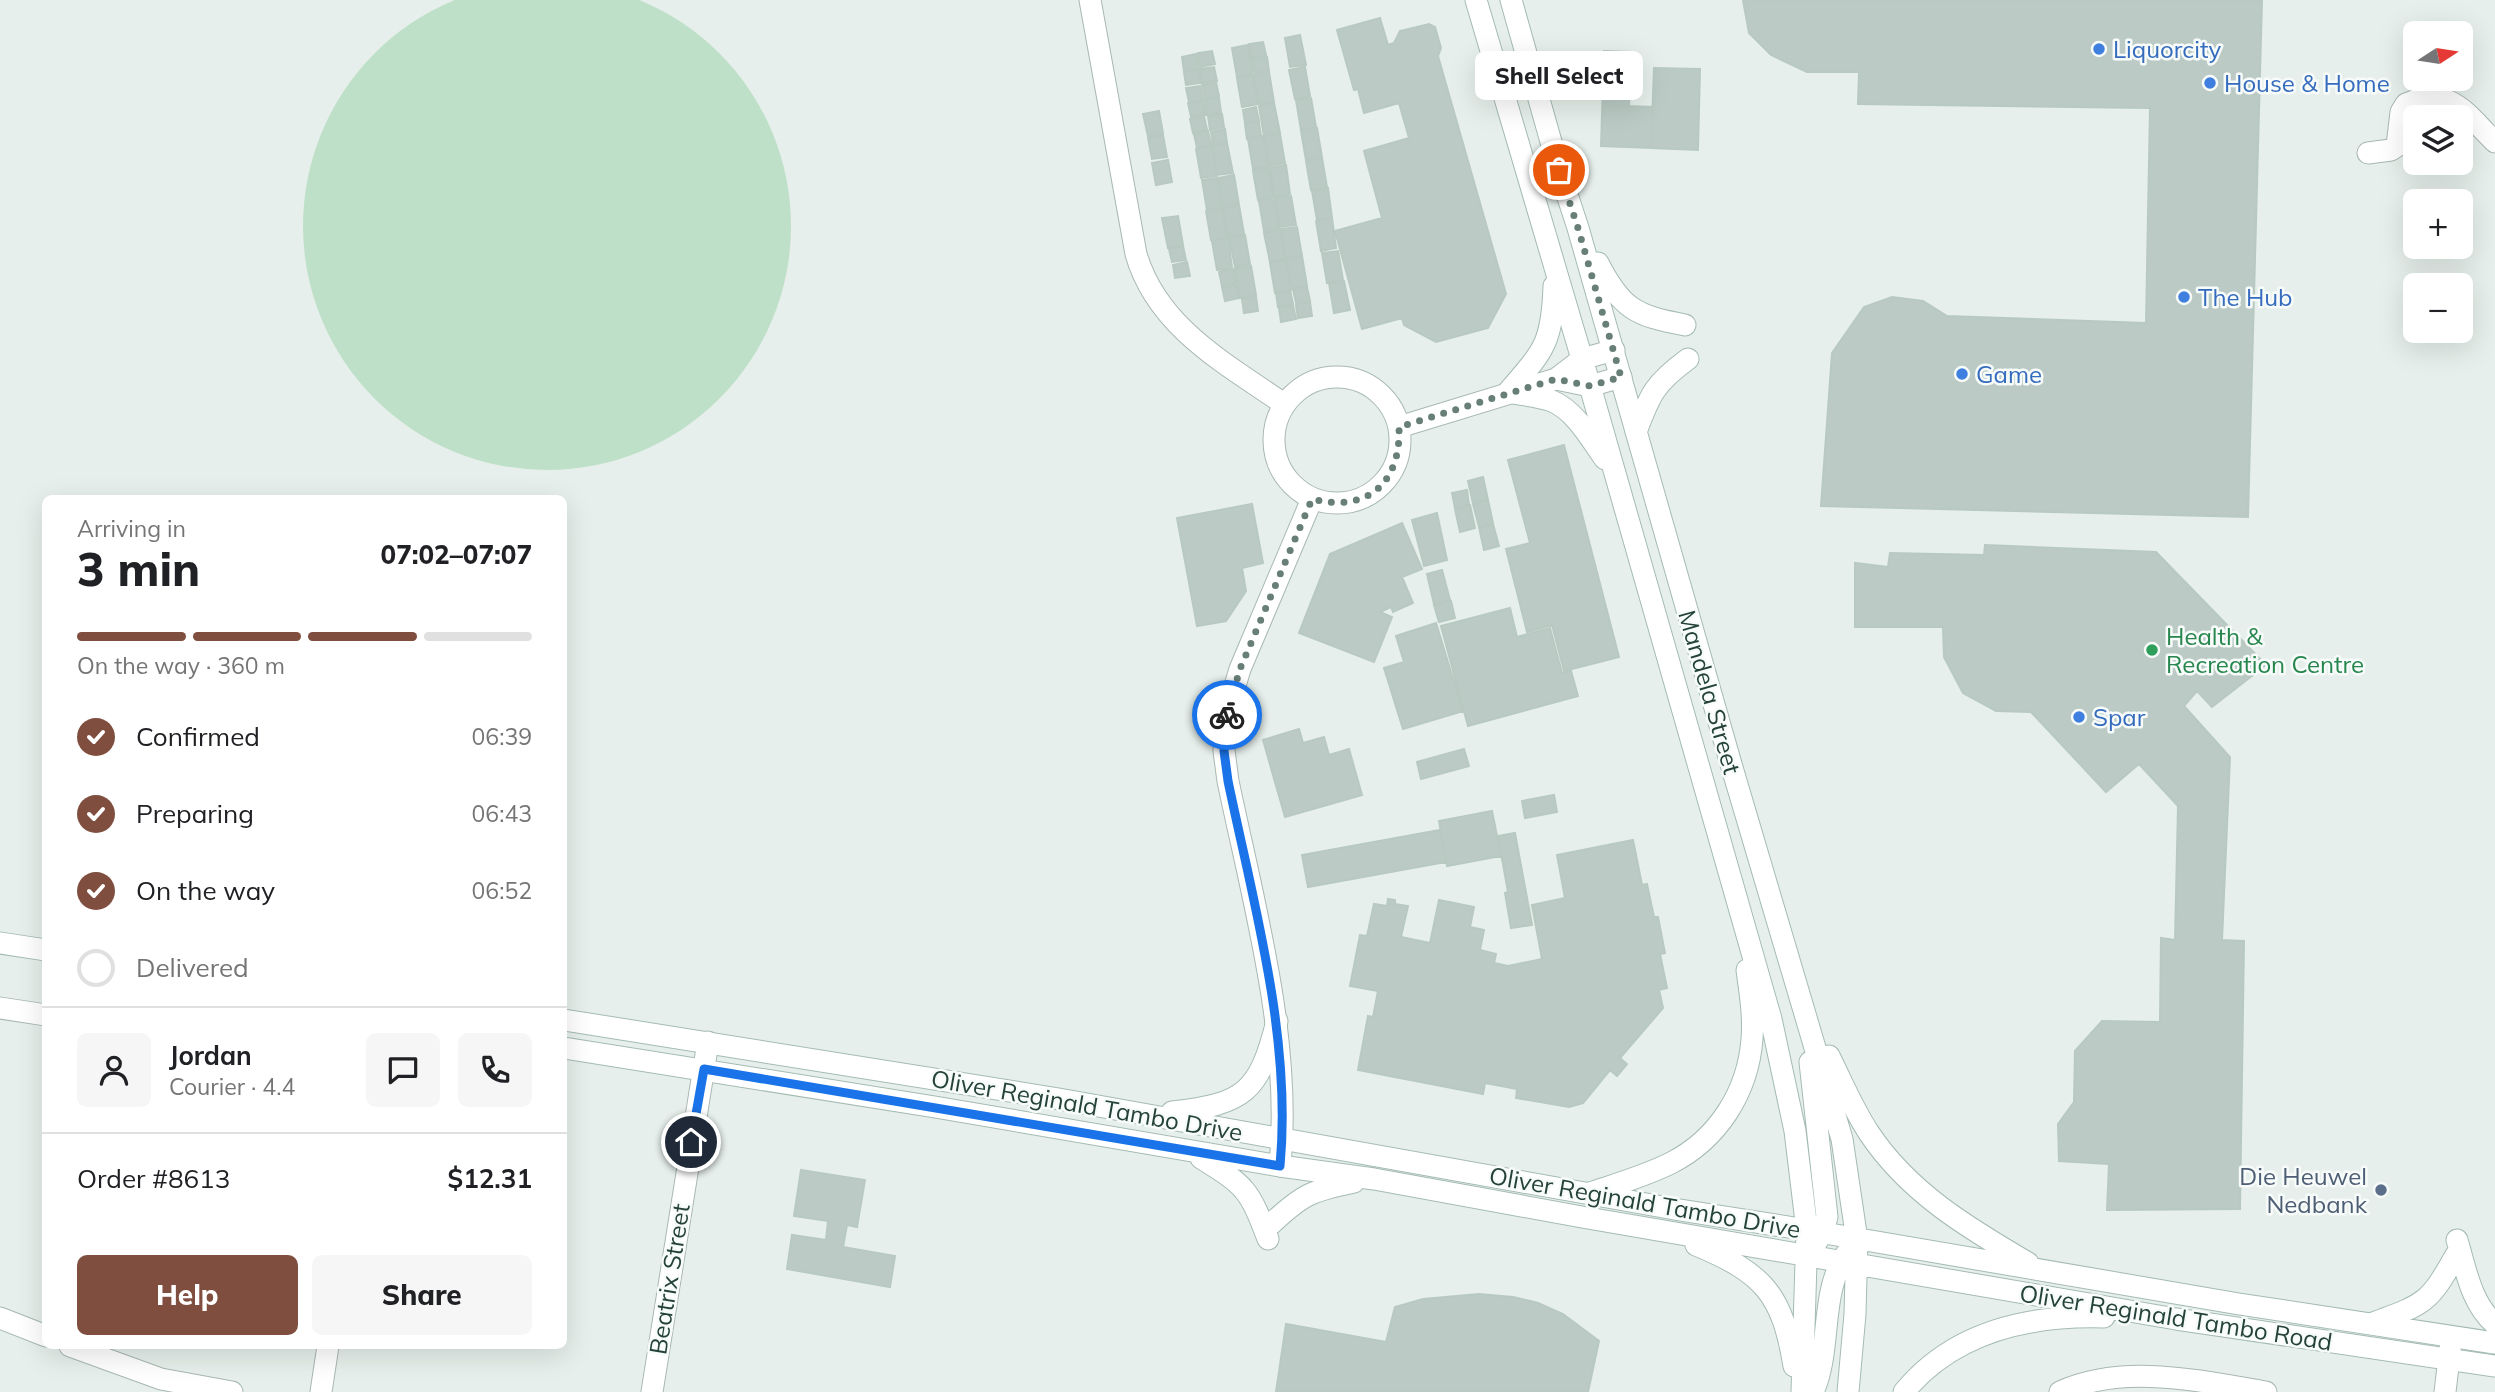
<!DOCTYPE html>
<html lang="en">
<head>
<meta charset="utf-8">
<style>
  :root { --surface:#fff; --page:#f6f6f6; --text:#202124; --muted:#757577; --line:#e0e0e0; --accent:#7f4e3f }
  body { margin:0; font-family:Mulish,sans-serif; background:var(--page); color:var(--text); height:100vh; display:flex; flex-direction:column; font-size:26px; white-space:nowrap }
  * { box-sizing:border-box; margin:0 }
  p { font-size:23px; color:var(--muted) }
  .icon { flex:none; width:38px; height:38px; fill:none; stroke:currentColor; stroke-width:2; stroke-linecap:round; stroke-linejoin:round }
  .map { position:relative; flex:1; overflow:hidden }
  .details { position:absolute; left:42px; top:495px; width:525px; height:854px; display:flex; flex-direction:column; background:var(--surface); border-radius:10px; box-shadow:0 7px 28px #0002 }
  .details>* { flex:none }
  .needle { width:46px; rotate:78deg }
  .fabs { position:absolute; left:2403px; top:21px; display:grid; gap:14px }
  .fabs a { display:grid; place-items:center; width:70px; height:70px; border-radius:10px; background:var(--surface); box-shadow:0 7px 28px #0002; font-size:35px }
  .pin { position:absolute; display:grid; place-items:center; width:60px; height:60px; color:#fff; margin:-30px; border:4px solid #fff; border-radius:50%; box-shadow:0 2px 7px #0007 }
  .courier { position:absolute; display:grid; place-items:center; width:70px; height:70px; margin:-35px; border:5px solid #1a73e8; border-radius:50%; background:#fff; color:#222; box-shadow:0 2px 9px #0007 }
  .bubble { position:absolute; height:49px; border-radius:10px; background:var(--surface); box-shadow:0 7px 28px #0002; font-size:23px; font-weight:800; line-height:49px; text-align:center }
  .summary em { font-style:normal; font-weight:800 }
  .summary div { display:flex; flex-direction:column-reverse }
  .summary { display:flex; align-items:center; justify-content:space-between; height:119px; padding:0 35px }
  h1 { font-size:46px; font-weight:800; line-height:52px }
  .bar { display:grid; grid-template-columns:repeat(4,1fr); gap:10px 7px; align-content:center; height:84px; padding:0 35px }
  .bar i { height:9px; border-radius:5px; background:var(--line) }
  .bar .current { background:var(--accent) }
  .bar p { grid-column:span 4 }
  .line { display:flex; align-items:center; gap:18px; padding:0 35px; border-top:2px solid var(--line) }
  .line div { flex:1 }
  .round { display:grid; place-items:center; flex:none; width:74px; height:74px; border-radius:10px; background:var(--page) }
  ol { padding:0 35px; list-style:none }
  li { display:flex; align-items:center; gap:21px; height:77px }
  li p { margin-inline-start:auto }
  li .icon { padding:7px; border-radius:50%; background:var(--accent); color:#fff; stroke-width:4 }
  li:last-child { color:var(--muted) }
  li i { width:38px; height:38px; border:4px solid var(--line); border-radius:50% }
  .cta { display:flex; gap:14px; margin-top:auto; padding:14px 35px }
  .cta a { flex:1; height:80px; border-radius:10px; background:var(--accent); color:#fff; font-size:28px; font-weight:800; line-height:80px; text-align:center }
  .cta a+a { background:var(--page); color:var(--text) }
  .map>svg:first-child { display:block }
  .green { fill:#bfe0c8 }
  .building { fill:#bbcac4; stroke:#b8c9c2; stroke-width:2 }
  .lines { fill:none; stroke-linecap:round; stroke-linejoin:round }
  .street-casing { stroke:#a8b8b2; stroke-width:23 }
  .secondary-casing { stroke:#a4bbb3; stroke-width:23 }
  .street { stroke:#fff; stroke-width:21 }
  .secondary { stroke:#fff; stroke-width:21 }
  .done { stroke:#687f78; stroke-width:7; stroke-dasharray:0 12.6 }
  .route { stroke:#1a73e8; stroke-width:9 }
  .shop-dot { fill:#3f7fe0; stroke:#f7fbf9; stroke-width:2.5 }
  .leisure-dot { fill:#2e9e5b; stroke:#f7fbf9; stroke-width:2.5 }
  .service-dot { fill:#5c6f8a; stroke:#f7fbf9; stroke-width:2.5 }
  .labels { text-anchor:middle; dominant-baseline:central; stroke-width:5; stroke-linejoin:round; paint-order:stroke }
  .shop-label { font-size:24px; fill:#366cbe; stroke:#f7fbf9; text-anchor:start }
  .leisure-label { font-size:24px; fill:#27864d; stroke:#f7fbf9; text-anchor:start }
  .street-label { font-size:24px; fill:#24423a; stroke:#f7fbf9 }
  .service-label { font-size:24px; fill:#4e5e75; stroke:#f7fbf9; text-anchor:end }
</style>
</head>
<body>
<div class="map">
<svg width="2495" height="1392" viewBox="0 0 2495 1392">
  <rect width="100%" height="100%" fill="#e6efeb"/>
  <!-- green -->
  <path class="green" d="M303 226a244 244 0 1 1 488 0a244 244 0 1 1-488 0Z"/>
  <!-- building -->
  <path class="building" d="M1743,0H2262L2248,517L1821,506L1832,353L1864,307L1892,297L1923,301L1947,316L2146,323L2150,108L1858,104L1859,72H1807L1771,55L1749,33Z
    M1380,18L1388,45L1394,43L1400,31L1429,24L1435,27L1441,48L1438,56L1506,294L1488,328L1436,342L1404,325L1402,318L1362,329L1335,231L1382,218L1364,151L1409,138L1399,103L1364,113L1358,89L1354,90L1337,30Z
    M1300,35L1306,65L1290,67L1285,38Z
    M1263,42L1266,55L1252,58L1249,44Z
    M1248,45L1253,75L1237,77L1232,48Z
    M1212,51L1215,64L1200,67L1198,53Z
    M1604,51L1631,52L1629,106L1653,107L1651,148L1601,146Z
    M1196,54L1198,68L1184,71L1182,57Z
    M1267,57L1269,71L1255,73L1252,60Z
    M1214,67L1217,81L1203,83L1200,69Z
    M1305,67L1310,96L1295,99L1289,70Z
    M1654,68L1700,69L1698,150L1651,148Z
    M1198,69L1201,83L1186,85L1184,72Z
    M1269,72L1274,102L1259,104L1253,75Z
    M1252,75L1258,104L1242,107L1237,78Z
    M1216,82L1219,96L1205,99L1202,85Z
    M1200,86L1203,100L1189,102L1186,88Z
    M1219,98L1221,112L1207,115L1204,100Z
    M1311,98L1316,127L1301,130L1296,100Z
    M1202,101L1205,115L1191,117L1188,103Z
    M1274,103L1280,133L1264,136L1259,106Z
    M1256,107L1259,121L1245,123L1243,110Z
    M1159,111L1163,133L1148,136L1143,114Z
    M1222,114L1224,127L1210,130L1208,116Z
    M1204,116L1207,130L1193,133L1190,119Z
    M1259,122L1261,136L1247,139L1245,124Z
    M1317,128L1322,157L1306,160L1301,131Z
    M1225,129L1227,143L1213,145L1211,132Z
    M1208,131L1211,145L1197,148L1194,134Z
    M1280,134L1285,163L1269,166L1264,136Z
    M1163,135L1167,157L1152,159L1148,138Z
    M1263,136L1269,166L1253,169L1248,139Z
    M1227,143L1233,173L1217,175L1212,146Z
    M1212,146L1217,176L1201,178L1196,149Z
    M1322,158L1327,187L1311,190L1306,161Z
    M1168,160L1172,182L1156,185L1152,163Z
    M1286,165L1290,194L1275,197L1270,168Z
    M1268,168L1273,197L1258,200L1253,171Z
    M1234,175L1239,205L1223,207L1218,178Z
    M1217,178L1222,207L1207,210L1202,180Z
    M1328,188L1332,218L1317,220L1312,191Z
    M1291,196L1296,225L1280,227L1275,198Z
    M1274,199L1279,228L1264,231L1259,201Z
    M1239,205L1244,234L1228,237L1223,208Z
    M1222,208L1227,238L1211,240L1206,211Z
    M1178,216L1183,245L1168,248L1162,218Z
    M1332,218L1336,248L1321,251L1316,221Z
    M1297,227L1302,256L1286,258L1281,229Z
    M1280,230L1285,259L1270,262L1264,233Z
    M1245,235L1250,264L1235,267L1229,237Z
    M1228,238L1232,268L1217,270L1212,241Z
    M1183,246L1186,260L1172,262L1169,249Z
    M1338,251L1343,280L1327,283L1322,253Z
    M1302,256L1307,286L1291,288L1286,259Z
    M1286,260L1291,290L1275,293L1270,263Z
    M1187,262L1190,276L1175,278L1173,265Z
    M1251,266L1256,295L1240,298L1235,269Z
    M1233,269L1236,283L1222,286L1219,272Z
    M1344,281L1350,310L1334,313L1329,283Z
    M1236,285L1239,298L1225,301L1222,287Z
    M1307,287L1310,301L1296,303L1293,289Z
    M1290,290L1293,304L1278,307L1276,293Z
    M1256,297L1258,311L1244,313L1242,299Z
    M1310,302L1312,316L1298,318L1296,305Z
    M1293,305L1296,319L1281,322L1279,308Z
    M1564,445L1619,657L1564,671L1552,625L1527,632L1506,549L1530,543L1508,460Z
    M1483,477L1488,500L1473,503L1468,481Z
    M1467,490L1469,505L1455,508L1452,493Z
    M1488,500L1493,523L1479,527L1473,504Z
    M1252,504L1263,563L1242,568L1246,591L1226,621L1197,626L1177,518Z
    M1470,505L1475,528L1460,532L1455,509Z
    M1437,513L1447,560L1424,566L1412,520Z
    M1402,523L1422,569L1402,577L1413,603L1393,612L1391,607L1380,612L1392,617L1374,662L1299,633L1330,554Z
    M1493,524L1499,546L1484,550L1479,527Z
    M1985,545L2156,552L2266,665L2212,707L2197,691L2184,706L2230,757L2222,940L2244,941L2240,1209L2107,1210L2109,1164L2059,1161L2058,1124L2074,1102L2075,1051L2102,1021L2160,1022L2161,938L2175,940L2178,806L2139,764L2106,792L2031,712L1996,711L1963,693L1944,657L1943,627H1855V563L1888,567L1890,553L1984,555Z
    M1442,570L1450,600L1434,604L1427,574Z
    M1451,601L1455,618L1439,622L1434,605Z
    M1510,608L1517,637L1550,628L1562,673L1571,671L1578,696L1468,726L1441,626Z
    M1436,623L1463,711L1403,729L1384,668L1404,662L1396,636Z
    M1299,729L1303,743L1324,737L1329,755L1349,749L1362,795L1285,817L1263,740Z
    M1464,749L1469,766L1421,779L1417,762Z
    M1554,795L1557,812L1525,818L1522,801Z
    M1492,811L1501,856L1447,866L1439,821Z
    M1440,830L1446,862L1308,887L1302,855Z
    M1515,833L1532,925L1511,928L1505,893L1508,892L1498,836Z
    M1633,840L1642,885L1647,884L1654,917H1658L1665,953L1660,954L1667,988L1659,990L1663,1008L1620,1058L1627,1064L1617,1076L1610,1070L1583,1103L1569,1107L1516,1098L1517,1089L1485,1083L1483,1094L1358,1070L1368,1016L1373,1017L1378,991L1350,986L1360,935L1367,936L1374,904L1387,906L1388,899L1395,900V904L1408,906L1401,937L1430,943L1439,900L1474,907L1470,927L1484,930L1480,950L1496,954L1494,963L1508,966L1542,959L1532,905L1565,898L1557,855Z
    M801,1170L865,1180L857,1227L847,1225L843,1247L895,1256L890,1287L787,1269L792,1235L826,1240L828,1221L794,1216Z
    M1479,1294L1513,1297L1538,1303L1563,1314L1599,1341L1588,1392H1276L1286,1324L1386,1342L1395,1307L1423,1299Z"/>
  <g class="lines">
    <!-- street casing -->
    <g class="street-casing">
      <path id="street" d="M1090,0L1136,254C1157,327 1226,364 1284,404
        M2368,153L2391,150L2397,146L2401,112L2406,104C2450,84 2467,115 2495,142
        M1274 440a63 63 0 1 1 126 0a63 63 0 1 1-126 0Z
        M1556,379L1590,386L1621,377
        M1399,427L1556,379L1582,359L1614,350
        M0,1008L46,1015
        M1280,1166C1292,1038 1254,906 1228,781L1224,751L1228,709L1240,669L1312,499
        M0,1318L46,1336
        M70,1346L161,1379L232,1392
        M321,1392L328,1346
        M652,1392L708,1042
        M2060,1392C2124,1363 2199,1381 2266,1392
        M2445,1392L2451,1341"/>
    </g>
    <!-- secondary casing -->
    <g class="secondary-casing">
      <path id="secondary" d="M1476,0L1590,386L1771,1019L1795,1131L1807,1230L1802,1392
        M1511,0L1559,170L1578,228L1733,771L1842,1139L1857,1240L1855,1314L1848,1392
        M1598,263C1621,308 1635,316 1685,325
        M1508,392C1544,350 1552,344 1554,286
        M1508,392C1522,395 1538,396 1552,401C1576,411 1591,440 1605,459
        M1636,432C1650,394 1655,383 1688,359
        M0,943L46,950
        M564,1020L1059,1099L1680,1210L1807,1230L2239,1304L2495,1343
        M564,1048L935,1107L1280,1166L1374,1179L1582,1217L2176,1319L2495,1366
        M1829,1056C1842,1082 1853,1109 1869,1133C1908,1192 1968,1228 2028,1263
        M1810,1062L1827,1217L1822,1233L1816,1243
        M1172,1112C1245,1104 1259,1092 1277,1021
        M1201,1158C1246,1186 1249,1189 1268,1239
        M1590,1193C1617,1184 1645,1176 1671,1163C1718,1139 1748,1092 1752,1039C1754,1016 1750,993 1747,970
        M1271,1224C1303,1194 1311,1191 1354,1182
        M2457,1240C2466,1270 2471,1303 2495,1324
        M1696,1245C1763,1273 1782,1293 1794,1366
        M2373,1323C2425,1304 2429,1303 2456,1255
        M1813,1392C1833,1347 1818,1291 1849,1250
        M1904,1392C1954,1331 2029,1315 2104,1317"/>
    </g>
    <!-- street -->
    <use href="#street" class="street"/>
    <!-- secondary -->
    <use href="#secondary" class="secondary"/>
  </g>
  <g class="lines">
    <!-- done -->
    <path class="done" d="M1227,715L1240,669L1312,499C1368,513 1401,483 1399,427L1556,379L1590,386L1621,377L1578,228L1559,170"/>
    <!-- route -->
    <path class="route" d="M691,1142L704,1069L1280,1166C1292,1038 1254,906 1228,781L1224,751L1227,715"/>
  </g>
  <!-- markers -->
  <g class="shop-dot">
    <circle cx="2099" cy="49" r="7"/>
    <circle cx="2210" cy="83" r="7"/>
    <circle cx="2184" cy="297" r="7"/>
    <circle cx="1962" cy="374" r="7"/>
    <circle cx="2079" cy="717" r="7"/>
  </g>
  <circle class="leisure-dot" cx="2152" cy="650" r="7"/>
  <circle class="service-dot" cx="2381" cy="1190" r="7"/>
  <g class="labels">
    <!-- shop labels -->
    <g class="shop-label">
      <text x="2113" y="49">Liquorcity</text>
      <text x="2224" y="83">House &amp; Home</text>
      <text x="2198" y="297">The Hub</text>
      <text x="1976" y="374">Game</text>
      <text x="2093" y="717">Spar</text>
    </g>
    <!-- leisure labels -->
    <g class="leisure-label">
      <text x="2166" y="636">Health &amp;<tspan x="2166" dy="28">Recreation Centre</tspan></text>
    </g>
    <!-- street labels -->
    <g class="street-label">
      <text transform="translate(1710 692) rotate(74)">Mandela Street</text>
      <text transform="translate(1087 1105) rotate(10)">Oliver Reginald Tambo Drive</text>
      <text transform="translate(1645 1202) rotate(10)">Oliver Reginald Tambo Drive</text>
      <text transform="translate(669 1279) rotate(-81)">Beatrix Street</text>
      <text transform="translate(2176 1317) rotate(9)">Oliver Reginald Tambo Road</text>
    </g>
    <!-- service labels -->
    <g class="service-label">
      <text x="2367" y="1176">Die Heuwel<tspan x="2367" dy="28">Nedbank</tspan></text>
    </g>
  </g>
</svg>
<div class="fabs">
<a><svg class="needle" viewBox="-14 -14 28 28"><path d="M0-13l5 13h-10z" fill="#e53935"/><path d="M0 13l5-13h-10z" fill="#757577"/></svg></a>
<a><svg class="icon" aria-label="layers" viewBox="0 0 24 24"><path d="M12 4l9 5-9 5-9-5zM3 14l9 5 9-5"/></svg></a>
<a>+</a>
<a>−</a>
</div>
<div class="pin" style="left:1559px;top:170px;background:#ea580c"><svg class="icon" aria-label="bag" viewBox="0 0 24 24"><path d="M5 8h14l-1 12H6zM9 8a3 3 0 0 1 6 0"/></svg></div>
<div class="pin" style="left:691px;top:1142px;background:#1f2937"><svg class="icon" aria-label="home" viewBox="0 0 24 24"><path d="M3 11l9-7 9 7M6 9v11h12V9"/></svg></div>
<div class="courier" style="left:1227px;top:715px"><svg class="icon" aria-label="bike" viewBox="0 0 24 24"><circle cx="6" cy="16" r="4"/><circle cx="18" cy="16" r="4"/><path d="M6 16l4-8h5l3 8M10 8l3 8H6M13 5h3"/></svg></div>
<div class="bubble" style="left:1475px;top:51px;width:168px">Shell Select</div>
<section class="details">
<div class="summary"><div><h1>3 min</h1><p>Arriving in</p></div><em>07:02–07:07</em></div>
<div class="bar"><i class="current"></i><i class="current"></i><i class="current"></i><i></i><p>On the way · 360 m</p></div>
<ol>
<li><svg class="icon" aria-label="check" viewBox="0 0 24 24"><path d="M5 12l5 5 9-10"/></svg>Confirmed<p>06:39</p></li>
<li><svg class="icon" aria-label="check" viewBox="0 0 24 24"><path d="M5 12l5 5 9-10"/></svg>Preparing<p>06:43</p></li>
<li><svg class="icon" aria-label="check" viewBox="0 0 24 24"><path d="M5 12l5 5 9-10"/></svg>On the way<p>06:52</p></li>
<li><i></i>Delivered</li>
</ol>
<div class="line" style="height:126px"><a class="round"><svg class="icon" aria-label="person" viewBox="0 0 24 24"><circle cx="12" cy="8" r="4"/><path d="M4 21q1-7 8-7t8 7"/></svg></a><div><b>Jordan</b><p>Courier · 4.4</p></div><a class="round"><svg class="icon" aria-label="chat" viewBox="0 0 24 24"><path d="M4 5h16v11H9l-5 4z"/></svg></a><a class="round"><svg class="icon" aria-label="phone" viewBox="0 0 24 24"><path d="M5 4h4l2 5-3 2q2 4 5 5l2-3 5 2v4C11 20 4 13 5 4z"/></svg></a></div>
<div class="line" style="height:91px"><div>Order #8613</div><b>$12.31</b></div>
<div class="cta"><a>Help</a><a>Share</a></div>
</section>
</div>
</body>
</html>
